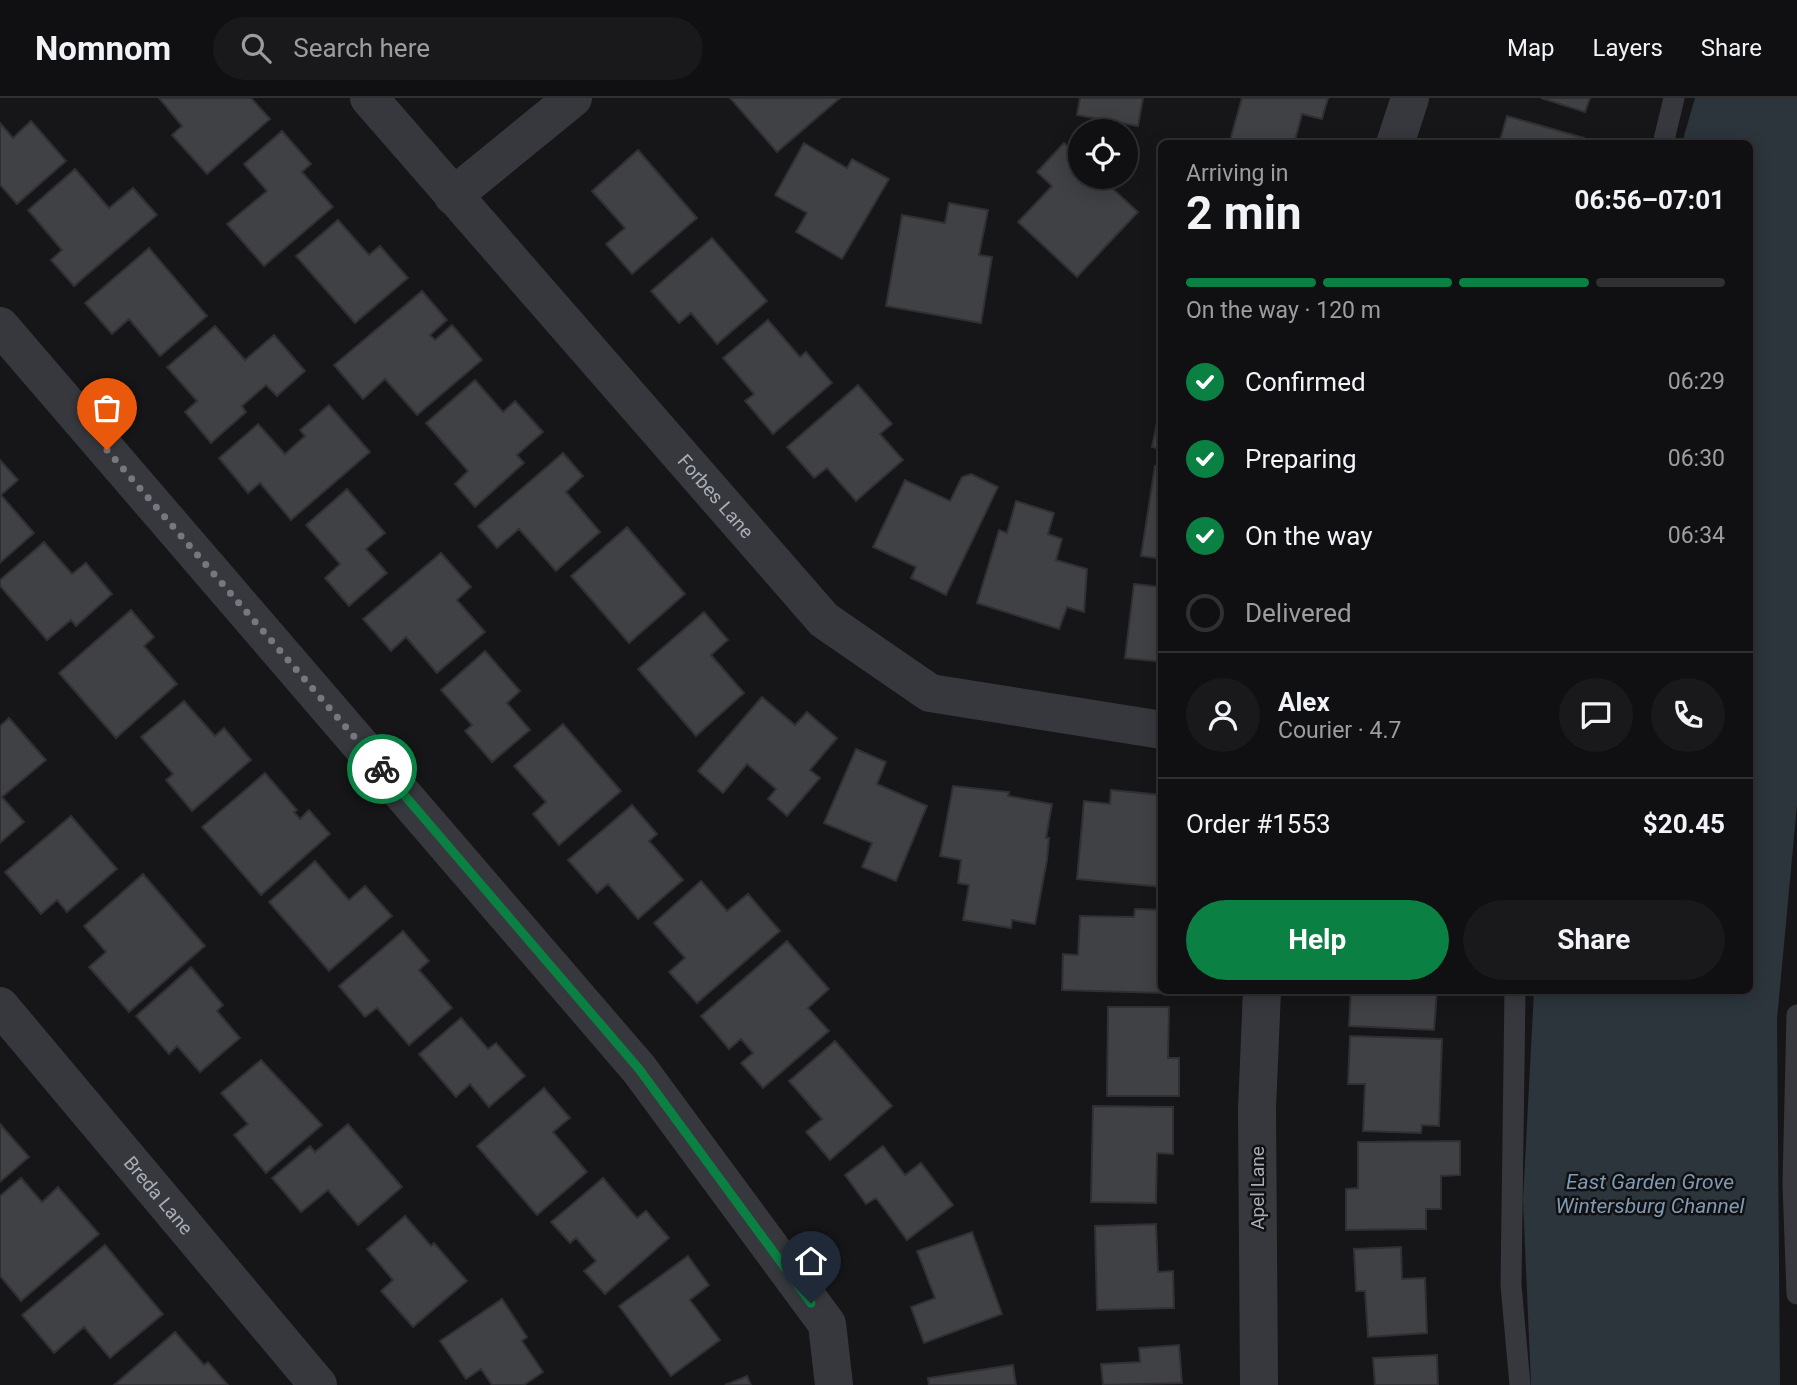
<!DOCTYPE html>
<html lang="en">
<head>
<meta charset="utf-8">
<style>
  :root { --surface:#101012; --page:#19191b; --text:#f1f3f6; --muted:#9c9d9f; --line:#303032; --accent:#0b8043 }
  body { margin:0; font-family:Roboto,sans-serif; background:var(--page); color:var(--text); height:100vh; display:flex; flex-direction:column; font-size:26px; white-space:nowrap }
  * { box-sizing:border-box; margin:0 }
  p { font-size:23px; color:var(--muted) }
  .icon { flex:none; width:38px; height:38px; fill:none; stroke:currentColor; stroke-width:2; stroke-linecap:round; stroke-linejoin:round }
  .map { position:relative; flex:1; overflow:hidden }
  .sheet { position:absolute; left:1158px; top:42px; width:595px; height:854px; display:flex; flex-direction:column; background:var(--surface); border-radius:10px; box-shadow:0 4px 18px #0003,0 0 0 2px var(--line) }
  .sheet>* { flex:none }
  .controls { position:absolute; left:1068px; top:21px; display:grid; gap:14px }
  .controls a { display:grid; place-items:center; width:70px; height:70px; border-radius:50%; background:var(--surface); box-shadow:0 4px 18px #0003,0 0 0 2px var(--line); font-size:35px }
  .pin { position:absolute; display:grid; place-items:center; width:60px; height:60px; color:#fff; margin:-72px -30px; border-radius:50% 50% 50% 0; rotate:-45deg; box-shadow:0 0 7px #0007 }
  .pin .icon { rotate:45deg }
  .courier { position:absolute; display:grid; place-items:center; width:70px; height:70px; margin:-35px; border:5px solid #0b8043; border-radius:50%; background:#fff; color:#222; box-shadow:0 2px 9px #0007 }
  .overview em { font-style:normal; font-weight:700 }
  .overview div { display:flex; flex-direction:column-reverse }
  .overview { display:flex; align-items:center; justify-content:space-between; height:119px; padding:0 28px }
  h1 { font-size:46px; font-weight:700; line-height:52px }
  .bar { display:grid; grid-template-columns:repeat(4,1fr); gap:10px 7px; align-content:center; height:84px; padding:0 28px }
  .bar i { height:9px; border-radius:5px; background:var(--line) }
  .bar .current { background:var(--accent) }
  .bar p { grid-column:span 4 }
  .line { display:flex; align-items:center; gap:18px; padding:0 28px; border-top:2px solid var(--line) }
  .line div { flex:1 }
  .round { display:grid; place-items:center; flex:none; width:74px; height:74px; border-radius:37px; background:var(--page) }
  ol { padding:0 28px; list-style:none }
  li { display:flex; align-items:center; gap:21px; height:77px }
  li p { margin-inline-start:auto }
  li .icon { padding:7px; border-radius:50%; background:var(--accent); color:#fff; stroke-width:4 }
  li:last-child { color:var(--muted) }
  li i { width:38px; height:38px; border:4px solid var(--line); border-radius:50% }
  .action { display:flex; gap:14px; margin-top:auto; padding:14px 28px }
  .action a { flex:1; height:80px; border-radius:42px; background:var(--accent); color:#fff; font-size:28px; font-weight:700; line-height:80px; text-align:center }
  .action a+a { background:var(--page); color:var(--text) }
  header { display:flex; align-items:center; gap:42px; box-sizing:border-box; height:98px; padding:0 35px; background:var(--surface); border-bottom:2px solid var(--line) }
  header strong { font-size:33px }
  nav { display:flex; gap:38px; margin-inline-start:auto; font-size:24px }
  .search { width:490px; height:63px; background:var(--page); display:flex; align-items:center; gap:18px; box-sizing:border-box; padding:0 24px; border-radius:38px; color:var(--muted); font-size:26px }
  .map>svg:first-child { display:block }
  .water { fill:#2c353c }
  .building { fill:#404145; stroke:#303034; stroke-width:2 }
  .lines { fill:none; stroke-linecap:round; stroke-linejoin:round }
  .lane { stroke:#37383d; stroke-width:21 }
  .street { stroke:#37383d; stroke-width:38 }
  .done { stroke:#757880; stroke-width:7; stroke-dasharray:0 12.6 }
  .route { stroke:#0b8043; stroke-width:9 }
  .labels { text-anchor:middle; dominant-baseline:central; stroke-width:5; stroke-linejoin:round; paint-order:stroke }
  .street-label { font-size:19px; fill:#a8adb8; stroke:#111113 }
  .water-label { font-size:21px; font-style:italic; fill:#7f9bb3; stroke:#111113 }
</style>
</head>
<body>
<header>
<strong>Nomnom</strong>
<div class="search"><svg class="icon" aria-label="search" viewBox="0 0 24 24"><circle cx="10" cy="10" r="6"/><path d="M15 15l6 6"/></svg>Search here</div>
<nav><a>Map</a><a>Layers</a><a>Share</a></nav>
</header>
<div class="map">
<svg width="1797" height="1287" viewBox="0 0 1797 1287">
  <rect width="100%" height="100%" fill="#161618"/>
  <!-- water -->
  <path class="water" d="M1695,0H1797V707L1777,921L1780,1287H1531L1523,1102L1534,893L1750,892V46L1682,45Z"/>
  <!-- building -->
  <path class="building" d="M159,0H251L270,21L207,76L172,37L182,28Z
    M730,0H840L777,54Z
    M1080,0H1143L1138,28L1077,17Z
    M1242,0H1328L1322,21L1302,16L1294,46H1229Z
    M1541,0H1590L1585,14Z
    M1507,18L1584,40L1582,46H1499Z
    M31,23L66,63L17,106L0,87V25L13,40Z
    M282,33L311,66L302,74L333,109L264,168L227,126L267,93L244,66Z
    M804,45L847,70L852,61L889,81L842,161L796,134L807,115L775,97Z
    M1064,45L1080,59V79H1100L1138,114L1077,179L1018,124L1052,88L1037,74Z
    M638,52L697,120L632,176L606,146L625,130L592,93Z
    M75,71L109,110L133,90L157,117L74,188L51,162L62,152L28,112Z
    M949,105L988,112L979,157L992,159L981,225L886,208L902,117L945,125Z
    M338,122L369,157L380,148L408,180L355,225L296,158Z
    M712,140L767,203L717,246L691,215L679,225L651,193Z
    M149,150L207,218L160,258L129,221L112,236L85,205Z
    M422,193L447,222L430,237L435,242L452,227L482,262L417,317L385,281L363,301L334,267Z
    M768,222L800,259L806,254L832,285L773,336L745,303L754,296L723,260Z
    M215,228L245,262L274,237L305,273L277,298L266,287L242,308L246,314L211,345L185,314L197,303L167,269Z
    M475,282L503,314L515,303L543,334L517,357L524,365L475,409L455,386L468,373L426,325Z
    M858,287L892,326L880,336L903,362L856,403L827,370L814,380L787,349Z
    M1162,301V351L1152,349Z
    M329,307L370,354L291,422L260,385L248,395L219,360L258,326L285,356L305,338L300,332Z
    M563,355L583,378L566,394L600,434L556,473L519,431L497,450L478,428Z
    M0,362L18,382L1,397L34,435L0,465Z
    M1155,368L1162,369V461L1141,458Z
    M971,376L998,389L946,497L911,480L916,469L873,449L905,382L950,403L962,379Z
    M347,391L385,435L366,451L387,475L349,508L325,480L340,466L306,427Z
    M1016,403L1054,415L1048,436L1062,441L1056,462L1087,471L1084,514L1067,509L1059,531L977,505L999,432L1007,435Z
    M627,429L685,496L629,545L571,478Z
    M44,444L72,476L86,465L112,496L76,528L71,522L47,542L0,488V482Z
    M441,455L471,489L457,502L485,534L437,575L406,539L391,553L363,521Z
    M1134,486L1162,489V564L1125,560Z
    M131,512L154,539L144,548L177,586L116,640L59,575Z
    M704,514L728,542L711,557L744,595L696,638L638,571Z
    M485,553L520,593L507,605L530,632L492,664L465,633L472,627L441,592Z
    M762,599L795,627L807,614L837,640L810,672L820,680L787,718L768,701L776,691L747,666L723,695L698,673Z
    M184,603L215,638L224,630L251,662L192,713L166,682L173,676L141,639Z
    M9,620L46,662L2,699L24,724L0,745V628Z
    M563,626L621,693L559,747L533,716L546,704L514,668Z
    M856,651L886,664L877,686L927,708L896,783L862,769L872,745L824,725Z
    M265,675L297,712L294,714L300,721L309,712L330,736L261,797L202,729Z
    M953,688L1009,694L1008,698L1052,706L1046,740H1049L1047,762L1035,826L1012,822L1011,830L963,822L969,787L958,785L961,762L940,758Z
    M1111,692L1162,697V789L1077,781L1084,703L1110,706Z
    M632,707L657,736L649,743L683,782L638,821L608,786L597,795L568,762Z
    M71,718L117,771L67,814L57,802L41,816L5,774Z
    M315,763L349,802L365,788L392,818L329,873L269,804Z
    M143,776L205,848L129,914L89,869L106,854L84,828Z
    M701,783L727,813L748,796L780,833L697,905L669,874L685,860L654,825Z
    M1135,811L1162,812L1163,895L1062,892L1063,856L1078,857L1080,818L1134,819Z
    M403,833L429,863L419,872L452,910L409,947L377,910L365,919L339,888Z
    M787,843L829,891L808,910L829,933L763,990L741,965L753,955L741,941L729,951L701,918Z
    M191,869L223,907L217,913L240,940L200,974L177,948L169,956L136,918Z
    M1351,892H1437L1434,932L1349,928Z
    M1108,909H1169L1168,960H1179V998H1107Z
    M461,920L488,951L496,945L525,978L489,1009L470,986L456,999L419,956Z
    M1350,938L1442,941L1439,1028L1422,1027L1421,1035L1363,1033L1365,986H1348Z
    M835,943L892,1008L830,1062L806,1034L822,1021L789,983Z
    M261,962L322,1027L266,1075L234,1037L248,1026L221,995Z
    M544,990L570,1020L553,1034L587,1074L537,1117L477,1048Z
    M1093,1008L1173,1009V1056L1157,1055L1156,1105L1091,1104Z
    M0,1026L29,1059L0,1084Z
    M348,1026L402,1089L358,1127L328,1092L301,1114L272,1080L310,1048L315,1054Z
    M1460,1043V1077L1441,1078V1111H1426V1131L1346,1132V1091L1358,1090V1044Z
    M883,1048L905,1077L921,1065L953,1107L907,1142L876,1100L866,1106L845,1077Z
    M21,1080L42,1104L58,1089L99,1136L21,1203L0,1178V1098Z
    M603,1080L637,1120L646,1113L669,1140L605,1196L584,1173L596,1163L576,1140L570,1145L551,1124Z
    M405,1118L431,1148L434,1145L467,1183L413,1229L381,1193L393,1182L367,1151Z
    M1156,1126L1158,1174L1173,1173L1174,1210L1097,1212L1095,1128Z
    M972,1134L1002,1216L924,1245L911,1209L935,1200L917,1153Z
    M105,1147L163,1216L110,1260L84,1229L54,1255L22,1217Z
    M1401,1149L1402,1181L1425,1180L1427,1235L1368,1239L1365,1193H1356L1354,1151Z
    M688,1158L709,1187L690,1202L720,1242L671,1278L619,1208Z
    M502,1201L527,1239L522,1243L543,1274L524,1287H492L481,1271L466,1281L440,1243Z
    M175,1234L204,1267L208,1264L228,1287H114Z
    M1179,1247L1182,1285L1103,1287L1101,1266L1140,1264L1139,1250Z
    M1437,1257L1438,1287H1375L1373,1260Z
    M1013,1267L1016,1287H929L928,1280Z
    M747,1278L751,1287H725Z"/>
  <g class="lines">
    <!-- lane -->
    <path class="lane" d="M1663,46L1674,0
      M1515,892L1511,1187L1520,1287
      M1797,917L1793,1086L1797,1196"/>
    <!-- street -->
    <g class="street">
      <path id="s1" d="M369,0L824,522L930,595L1162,632"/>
      <path d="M1395,46L1410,0"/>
      <path d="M453,98L573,0"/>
      <path d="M0,228L639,971L827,1226L834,1287"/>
      <path id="s2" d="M0,908L318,1287"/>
      <path d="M1259,1287L1257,1011L1262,892"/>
    </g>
  </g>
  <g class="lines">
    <!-- done -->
    <path class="done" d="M107,352L382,671"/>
    <!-- route -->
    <path class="route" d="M382,671L639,971L811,1205"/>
  </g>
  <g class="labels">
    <!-- street labels -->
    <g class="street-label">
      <text stroke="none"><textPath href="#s1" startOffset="528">Forbes Lane</textPath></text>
      <text transform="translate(1257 1090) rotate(-90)">Apel Lane</text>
      <text stroke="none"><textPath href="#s2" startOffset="247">Breda Lane</textPath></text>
    </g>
    <!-- water labels -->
    <g class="water-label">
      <text x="1650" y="1084">East Garden Grove<tspan x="1650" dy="24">Wintersburg Channel</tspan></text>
    </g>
  </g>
</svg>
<div class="controls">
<a><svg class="icon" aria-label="locate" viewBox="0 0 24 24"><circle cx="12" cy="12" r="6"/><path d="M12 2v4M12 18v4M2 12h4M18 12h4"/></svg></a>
</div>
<div class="pin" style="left:107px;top:352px;background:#ea580c"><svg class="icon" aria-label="bag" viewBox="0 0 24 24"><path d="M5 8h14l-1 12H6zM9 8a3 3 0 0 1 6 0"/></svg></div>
<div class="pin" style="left:811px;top:1205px;background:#1f2937"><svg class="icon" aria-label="home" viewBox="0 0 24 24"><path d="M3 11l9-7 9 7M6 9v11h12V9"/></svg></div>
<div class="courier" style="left:382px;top:671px"><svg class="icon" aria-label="bike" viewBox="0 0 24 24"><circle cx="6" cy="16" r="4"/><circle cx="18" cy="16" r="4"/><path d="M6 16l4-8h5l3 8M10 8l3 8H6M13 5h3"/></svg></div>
<section class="sheet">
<div class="overview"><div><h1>2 min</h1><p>Arriving in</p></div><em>06:56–07:01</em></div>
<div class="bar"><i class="current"></i><i class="current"></i><i class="current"></i><i></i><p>On the way · 120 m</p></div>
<ol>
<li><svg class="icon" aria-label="check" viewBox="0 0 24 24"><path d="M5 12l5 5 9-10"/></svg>Confirmed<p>06:29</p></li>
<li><svg class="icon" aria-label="check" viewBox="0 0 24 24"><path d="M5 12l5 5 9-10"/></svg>Preparing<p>06:30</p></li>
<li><svg class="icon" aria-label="check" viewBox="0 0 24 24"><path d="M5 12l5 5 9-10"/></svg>On the way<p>06:34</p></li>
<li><i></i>Delivered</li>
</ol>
<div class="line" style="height:126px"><a class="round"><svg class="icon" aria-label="person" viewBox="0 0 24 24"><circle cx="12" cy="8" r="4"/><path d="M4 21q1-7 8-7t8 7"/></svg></a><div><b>Alex</b><p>Courier · 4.7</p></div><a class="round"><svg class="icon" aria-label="chat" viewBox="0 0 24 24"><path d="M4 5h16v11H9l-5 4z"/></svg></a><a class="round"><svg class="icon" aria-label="phone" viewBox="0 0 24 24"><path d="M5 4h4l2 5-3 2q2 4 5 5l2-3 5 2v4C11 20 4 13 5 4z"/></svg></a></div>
<div class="line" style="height:91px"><div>Order #1553</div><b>$20.45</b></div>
<div class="action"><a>Help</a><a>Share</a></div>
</section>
</div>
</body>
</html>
